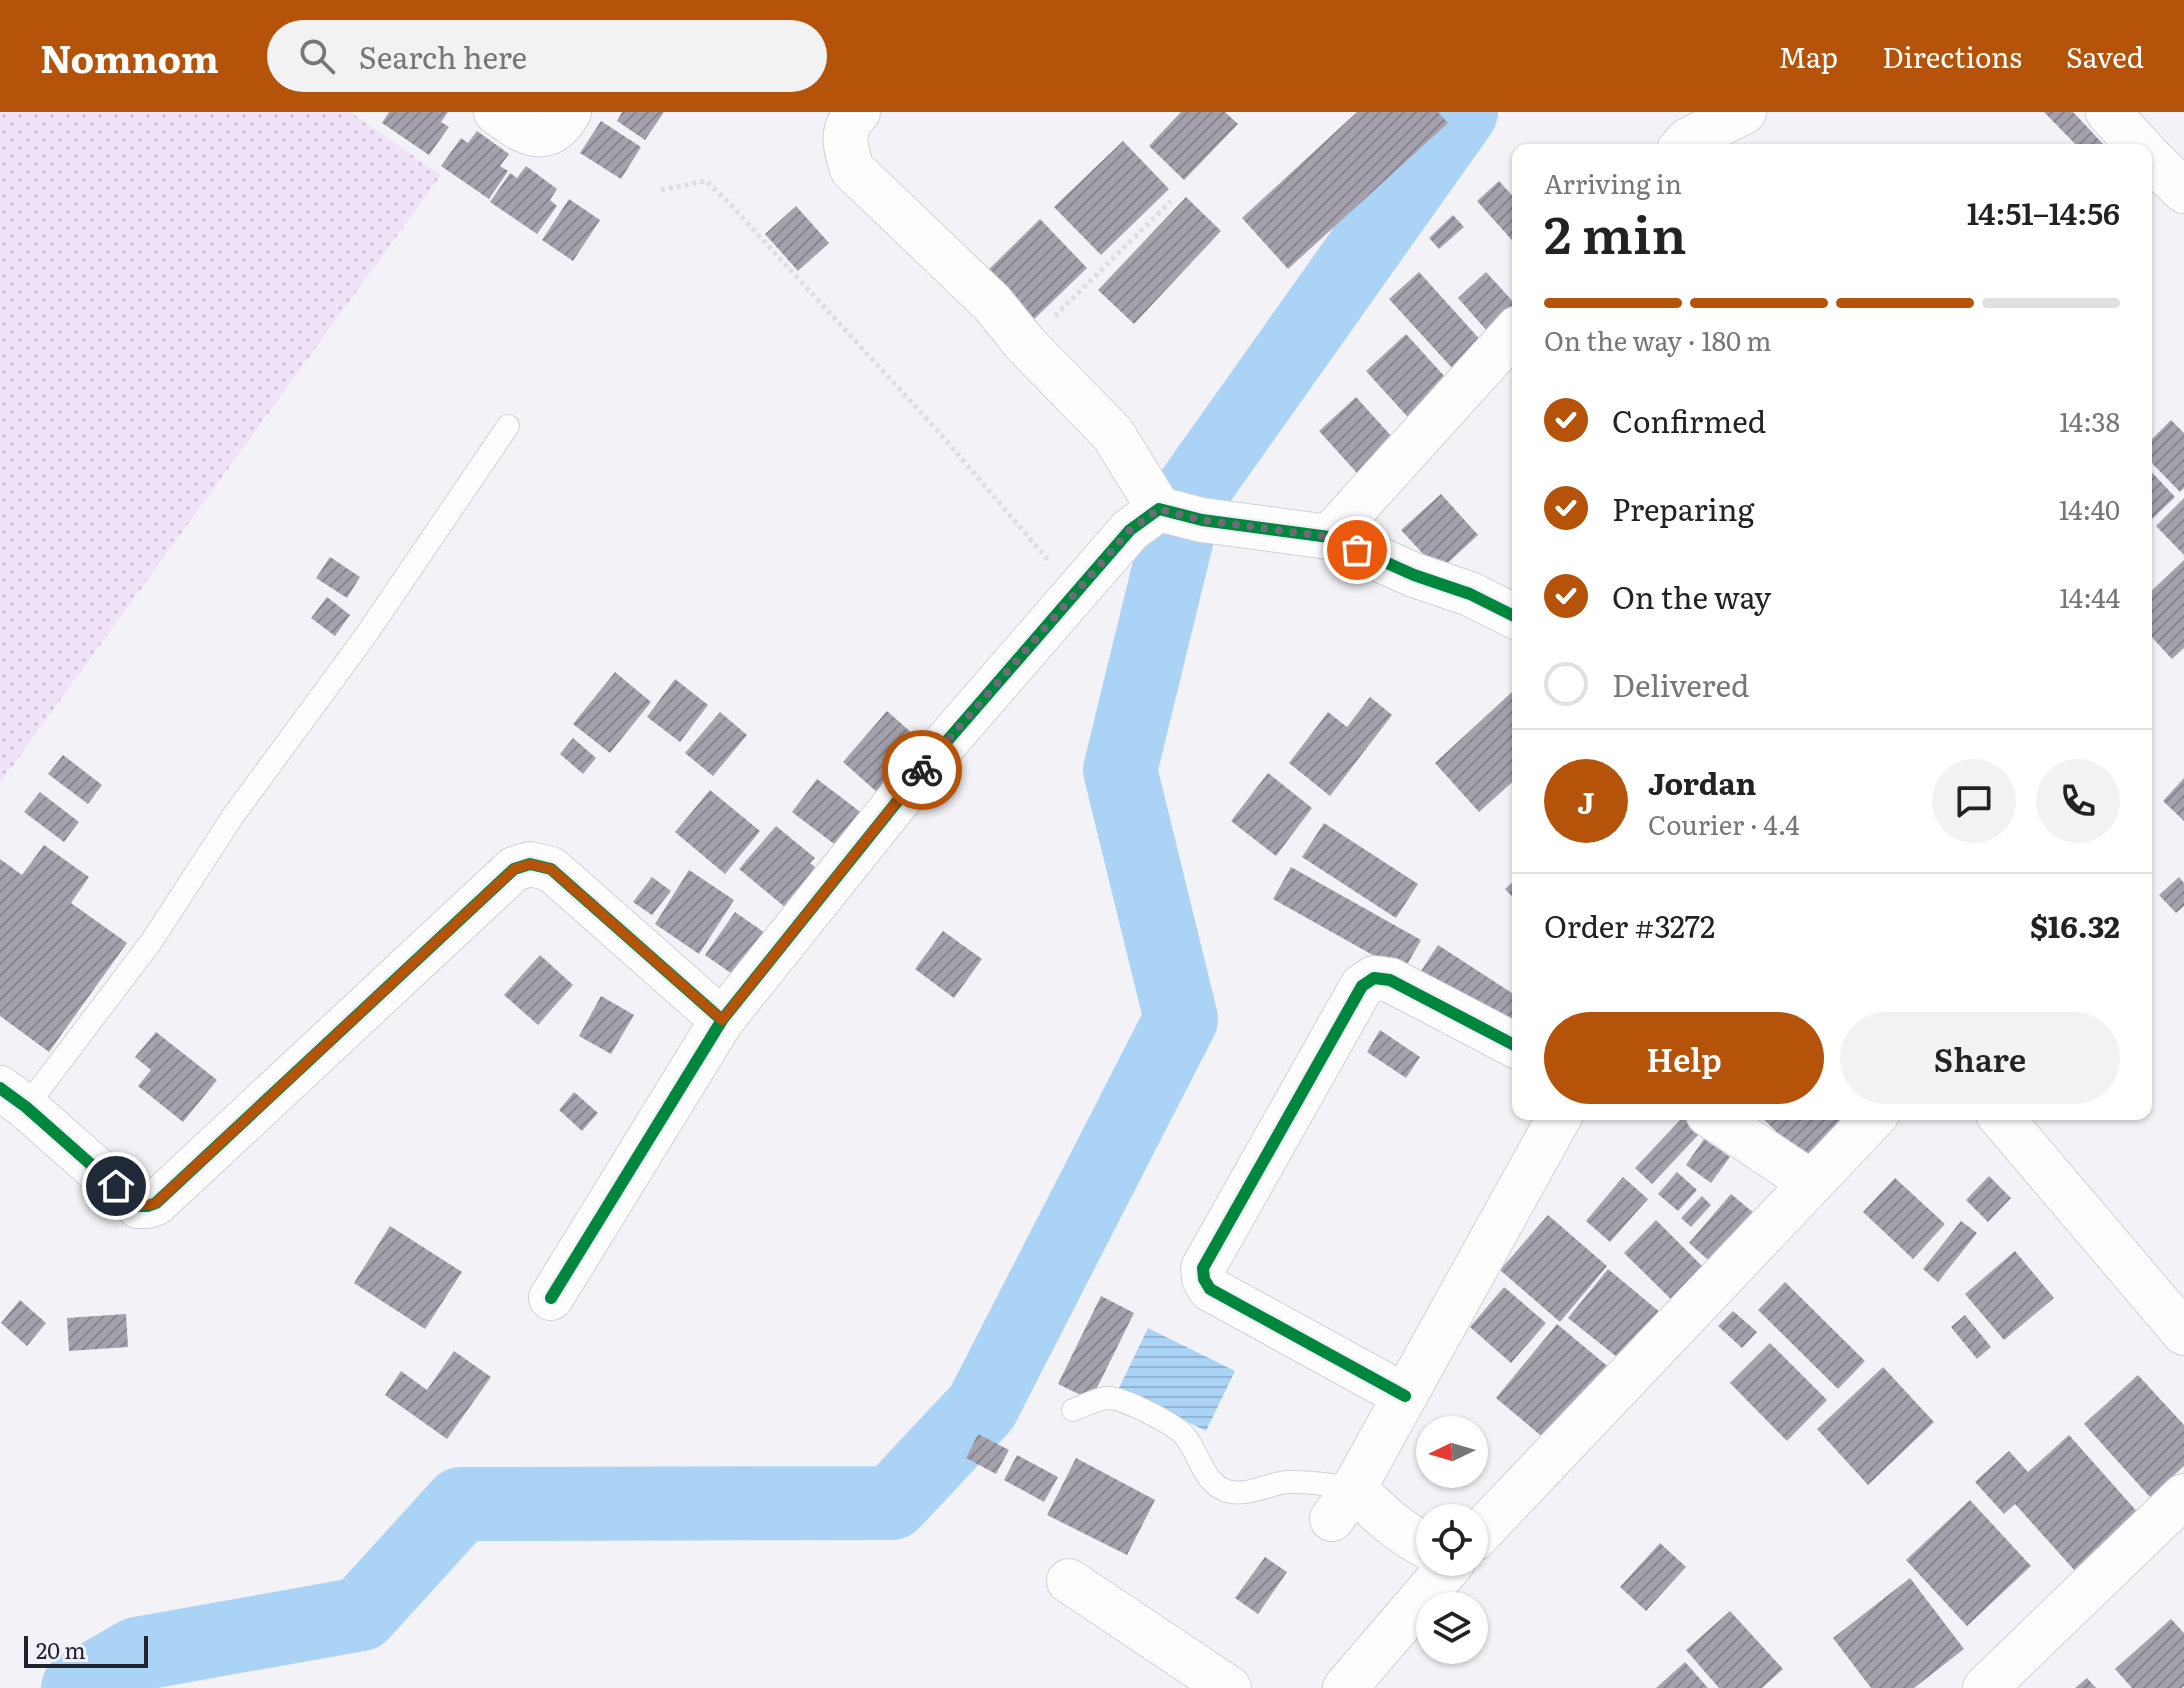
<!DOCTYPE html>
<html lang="en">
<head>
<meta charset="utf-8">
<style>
  :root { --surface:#fff; --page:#f2f2f2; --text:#222; --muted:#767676; --line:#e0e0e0; --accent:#b45309 }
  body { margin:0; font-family:Literata,serif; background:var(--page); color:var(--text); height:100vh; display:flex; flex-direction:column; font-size:30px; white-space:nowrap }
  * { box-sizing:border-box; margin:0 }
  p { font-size:26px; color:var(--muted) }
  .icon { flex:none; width:44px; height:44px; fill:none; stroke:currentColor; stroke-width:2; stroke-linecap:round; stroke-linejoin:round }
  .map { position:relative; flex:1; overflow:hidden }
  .side { position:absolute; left:1512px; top:32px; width:640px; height:976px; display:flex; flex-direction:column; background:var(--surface); border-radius:16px; box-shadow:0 2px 6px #0004 }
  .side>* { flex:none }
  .needle { width:52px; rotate:265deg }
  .buttons { position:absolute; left:1416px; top:1304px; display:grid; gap:16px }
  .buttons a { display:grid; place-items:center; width:72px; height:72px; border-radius:50%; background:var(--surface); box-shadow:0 2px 6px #0004; font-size:40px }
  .scale { position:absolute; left:24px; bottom:20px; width:124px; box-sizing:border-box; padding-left:8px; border:4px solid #222330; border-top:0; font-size:22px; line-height:28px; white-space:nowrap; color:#222330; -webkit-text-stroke:6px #f1f2f9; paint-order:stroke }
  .pin { position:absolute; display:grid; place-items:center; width:68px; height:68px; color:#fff; margin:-34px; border:4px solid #fff; border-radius:50%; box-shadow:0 2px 8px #0007 }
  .courier { position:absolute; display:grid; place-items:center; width:80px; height:80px; margin:-40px; border:6px solid #b45309; border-radius:50%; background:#fff; color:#222; box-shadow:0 2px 10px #0007 }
  .summary em { font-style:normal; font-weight:600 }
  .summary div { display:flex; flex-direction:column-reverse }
  .summary { display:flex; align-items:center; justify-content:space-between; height:136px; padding:0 32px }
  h1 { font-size:52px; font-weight:600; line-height:60px }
  .bar { display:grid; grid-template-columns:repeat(4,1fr); gap:12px 8px; align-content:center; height:96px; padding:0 32px }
  .bar i { height:10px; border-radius:6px; background:var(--line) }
  .bar .on { background:var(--accent) }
  .bar p { grid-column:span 4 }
  .line { display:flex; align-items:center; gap:20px; padding:0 32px; border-top:2px solid var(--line) }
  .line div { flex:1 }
  .round { display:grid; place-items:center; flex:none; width:84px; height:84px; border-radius:42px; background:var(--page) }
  ol { padding:0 32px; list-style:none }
  li { display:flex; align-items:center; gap:24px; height:88px }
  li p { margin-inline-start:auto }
  li .icon { padding:8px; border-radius:50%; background:var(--accent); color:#fff; stroke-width:4 }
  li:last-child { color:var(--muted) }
  li i { width:44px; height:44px; border:4px solid var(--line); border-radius:50% }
  .button { display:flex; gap:16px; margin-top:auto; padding:16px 32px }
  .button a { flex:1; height:92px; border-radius:48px; background:var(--accent); color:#fff; font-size:32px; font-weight:600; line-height:92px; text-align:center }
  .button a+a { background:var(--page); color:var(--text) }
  header { display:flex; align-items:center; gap:48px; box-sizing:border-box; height:112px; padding:0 40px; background:var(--accent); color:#fff }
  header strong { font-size:38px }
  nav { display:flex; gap:44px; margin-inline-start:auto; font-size:28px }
  .search { width:560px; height:72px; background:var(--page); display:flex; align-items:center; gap:20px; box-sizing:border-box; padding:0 28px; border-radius:44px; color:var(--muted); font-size:30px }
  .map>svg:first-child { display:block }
  .grass { fill:url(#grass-dots) }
  .water { fill:url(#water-rules) }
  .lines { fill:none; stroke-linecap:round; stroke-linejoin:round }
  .river { stroke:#aad3f5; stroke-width:74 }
  .building { fill:url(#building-hatch) }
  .service-casing { stroke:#d0d1d9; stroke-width:24 }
  .minor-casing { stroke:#d0d1d9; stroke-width:46 }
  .path { stroke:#dedee0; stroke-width:5; stroke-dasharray:4 4; stroke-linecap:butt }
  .service { stroke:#fdfdfe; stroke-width:22 }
  .minor { stroke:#fdfdfe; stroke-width:44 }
  .cycleway-casing { stroke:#f1f2f9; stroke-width:17 }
  .cycleway { stroke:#00873e; stroke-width:12 }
  .done { stroke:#6b6c76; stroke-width:8; stroke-dasharray:0 14.4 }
  .route { stroke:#b45309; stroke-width:10 }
</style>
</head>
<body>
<header>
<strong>Nomnom</strong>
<div class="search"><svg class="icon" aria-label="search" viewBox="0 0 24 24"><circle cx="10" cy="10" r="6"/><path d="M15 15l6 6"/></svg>Search here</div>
<nav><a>Map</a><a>Directions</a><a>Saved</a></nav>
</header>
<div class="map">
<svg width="2184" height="1576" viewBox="0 0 2184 1576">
  <defs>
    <pattern id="grass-dots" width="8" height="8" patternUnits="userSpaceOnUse" patternTransform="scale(2)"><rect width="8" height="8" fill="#f0e3f8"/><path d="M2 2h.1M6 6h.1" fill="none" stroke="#cec2d5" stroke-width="1.8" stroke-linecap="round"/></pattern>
    <pattern id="water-rules" width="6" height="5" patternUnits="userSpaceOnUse" patternTransform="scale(2)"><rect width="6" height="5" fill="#aad3f5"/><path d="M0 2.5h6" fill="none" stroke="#92b5d2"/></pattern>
    <pattern id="building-hatch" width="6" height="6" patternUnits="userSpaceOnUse" patternTransform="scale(2)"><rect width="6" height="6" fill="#a5a2ae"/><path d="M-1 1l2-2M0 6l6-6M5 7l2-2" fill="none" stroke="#86848e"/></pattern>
  </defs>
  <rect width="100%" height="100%" fill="#f3f3f7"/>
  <!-- grass -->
  <path class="grass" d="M0,0H350L441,63L0,671Z"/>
  <!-- water -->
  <path class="water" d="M1148,1216L1235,1259L1206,1319L1119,1276Z"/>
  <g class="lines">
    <!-- river -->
    <path class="river" d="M78,1576L137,1542L361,1502L461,1392L892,1391L982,1295L1181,907L1120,658L1186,388L1461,0"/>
  </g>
  <!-- building -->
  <path class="building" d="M389,0H448L441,10L449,15L429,43L382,11Z
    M622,0H664L645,28L617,9Z
    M1181,0H1225L1238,12L1184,68L1149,34Z
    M1357,0H1438L1448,11L1288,157L1242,106Z
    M2044,0H2073L2105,34L2101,38H2081Z
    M601,9L641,35L621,67L580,41Z
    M477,19L509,42L500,54L508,59L489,87L441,54L461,26L468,31Z
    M1123,29L1169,77L1101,143L1054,95Z
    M526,54L557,77L550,88L557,94L537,122L490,90L510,61L517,66Z
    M1499,69L1518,90V135L1477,89Z
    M1186,85L1221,119L1134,212L1098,178Z
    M569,87L600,108L573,149L542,128Z
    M796,94L829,131L798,159L765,122Z
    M1453,103L1464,115L1439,137L1429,126Z
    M1040,107L1087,156L1027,214L980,166Z
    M1419,160L1493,242L1464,269L1389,187Z
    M1486,160L1518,195V205L1494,227L1458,186Z
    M1406,222L1455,276L1415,313L1366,259Z
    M1356,285L1403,337L1366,371L1319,319Z
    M2171,308L2184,321V376L2180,380L2146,345V333Z
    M2146,354L2175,385L2149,410L2146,406Z
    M1441,382L1478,423L1439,459L1401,418Z
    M2184,386V443L2156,414Z
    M330,445L360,465L347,486L316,466Z
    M2184,448V536L2172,547L2146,519V484Z
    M327,485L350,503L335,524L311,506Z
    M615,560L651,590L610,641L573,612Z
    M675,567L708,593L680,630L647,605Z
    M1513,579L1518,585V665L1479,700L1435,651Z
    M1370,585L1392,603L1330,684L1289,651L1328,600L1347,615Z
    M887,599L931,638L887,689L843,650Z
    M720,600L747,623L713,664L685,641Z
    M573,626L596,646L583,662L560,642Z
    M63,643L102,673L88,692L48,662Z
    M1268,661L1312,696L1276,744L1231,709Z
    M2184,666V709L2163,689Z
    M817,667L871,708L846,741L792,700Z
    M710,678L760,719L725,762L675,720Z
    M40,680L79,710L64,730L24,700Z
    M1324,711L1418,772L1396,806L1302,745Z
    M776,714L815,746L810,751L824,762L792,801L739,757Z
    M44,733L89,765L71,791L127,831L49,940L0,904V747L22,763Z
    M1291,755L1421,828L1403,860L1273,787Z
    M689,758L734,788L699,842L655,812Z
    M652,765L671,779L652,803L633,790Z
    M1518,765V791L1505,777Z
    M2179,765L2184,771V794L2176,801L2159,783Z
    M735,800L765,821L735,864L705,843Z
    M943,819L982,847L954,886L915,857Z
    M1438,833L1518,885V901L1507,919L1419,862Z
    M540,843L573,873L538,913L504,883Z
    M601,884L634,903L611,942L579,924Z
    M1380,918L1420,945L1406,966L1367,940Z
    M156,920L217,968L183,1010L138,974L151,958L135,945Z
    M574,980L598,1001L582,1019L559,998Z
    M1758,1002H1835L1852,1018L1815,1057Z
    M1683,1005L1700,1021L1652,1072L1635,1056Z
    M1704,1027L1730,1045L1711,1071L1686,1053Z
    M1677,1060L1697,1078L1678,1099L1658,1082Z
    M1989,1064L2011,1086L1988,1110L1966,1088Z
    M1623,1065L1648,1087L1610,1130L1586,1109Z
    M1895,1066L1945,1112L1913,1147L1863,1100Z
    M1731,1082L1767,1112L1724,1162L1689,1131Z
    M1702,1084L1711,1093L1691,1115L1681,1106Z
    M1548,1103L1607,1154L1560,1210L1500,1158Z
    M1656,1108L1709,1161L1678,1194L1624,1141Z
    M1961,1109L1977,1121L1938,1170L1923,1157Z
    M390,1114L462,1160L425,1217L354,1171Z
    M2015,1139L2054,1186L2004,1228L1965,1182Z
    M1608,1157L1673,1211L1632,1257L1568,1206Z
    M1785,1170L1865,1249L1838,1277L1758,1198Z
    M1504,1175L1546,1211L1511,1251L1470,1215Z
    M1101,1184L1134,1201L1091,1288L1058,1272Z
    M20,1188L46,1211L27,1234L1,1211Z
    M1733,1199L1757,1220L1742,1236L1718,1214Z
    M126,1202L128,1235L69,1239L67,1206Z
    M1965,1203L1991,1235L1977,1247L1951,1215Z
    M1557,1212L1618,1263L1557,1337L1496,1286Z
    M1770,1231L1827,1288L1787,1329L1730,1271Z
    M454,1239L491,1265L447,1327L385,1283L401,1259L427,1278Z
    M1883,1255L1934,1310L1868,1373L1817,1317Z
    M2138,1263L2184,1313V1354L2150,1385L2084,1312Z
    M978,1322L1009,1338L996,1362L966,1346Z
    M2069,1323L2140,1403L2076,1460L2015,1392L2004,1402L1975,1370L2009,1339L2028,1360Z
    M1017,1343L1058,1365L1044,1390L1004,1368Z
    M1076,1346L1155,1388L1127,1443L1047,1403Z
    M1970,1388L2031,1454L1967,1514L1906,1448Z
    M1660,1431L1686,1455L1646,1499L1620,1475Z
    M1265,1445L1287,1460L1258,1502L1235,1486Z
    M1910,1466L1964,1537L1914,1576H1871L1833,1526Z
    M1730,1499L1783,1557L1762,1576H1719L1686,1538Z
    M2171,1507L2184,1521V1574L2182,1576H2132L2115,1557Z
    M1685,1550L1708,1576H1656Z
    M2087,1566L2096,1576H2075Z"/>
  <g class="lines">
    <!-- service casing -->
    <g class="service-casing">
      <path id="service" d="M26,995L151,830L233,704L366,523L508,314
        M1073,1298C1084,1294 1096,1287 1107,1286C1121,1284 1173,1312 1183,1322C1200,1340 1201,1370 1227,1379C1246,1385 1268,1372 1287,1370C1309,1369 1333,1373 1354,1376"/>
    </g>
    <!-- minor casing -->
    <g class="minor-casing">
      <path id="minor" d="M496,0C523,20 547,38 569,0
        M858,0C840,16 845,36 852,57L992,191L1026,233L1113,322L1159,397
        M2108,0L2143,38
        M1679,38L1688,28L1744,0
        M2146,42L2184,79
        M1329,425L1518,216
        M0,976L26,995L138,1094H148L156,1091L514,757L530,752L551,757L722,908
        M1708,1002L1812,1071
        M1998,1002L2184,1221
        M551,1186L722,908L928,651L1130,418L1159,397L1202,408L1329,425L1414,463L1470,482L1518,506
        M1405,1284L1210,1177L1204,1167L1203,1156L1362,874L1374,866L1390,868L1518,935
        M1354,1376C1377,1400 1400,1421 1430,1436
        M1332,1407L1354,1376L1561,1002
        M1474,1427L1877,1002
        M1069,1469L1229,1576
        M1345,1576L1453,1450
        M1985,1576L2184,1384"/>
    </g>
    <!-- path -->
    <path class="path" d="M661,78L706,69L729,91L937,318L1049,449
      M1055,204L1171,89"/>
    <!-- service -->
    <use href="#service" class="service"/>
    <!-- minor -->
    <use href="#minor" class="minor"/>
    <!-- cycleway casing -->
    <g class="cycleway-casing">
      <path id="cycleway" d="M0,976L26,995L138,1094H148L156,1091L514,757L530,752L551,757L722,908
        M551,1186L722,908L928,651L1130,418L1159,397L1202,408L1329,425L1414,463L1470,482L1518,506
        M1405,1284L1210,1177L1204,1167L1203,1156L1362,874L1374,866L1390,868L1518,935"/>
    </g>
    <!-- cycleway -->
    <use href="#cycleway" class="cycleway"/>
  </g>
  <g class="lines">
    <!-- done -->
    <path class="done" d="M922,658L1130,418L1159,397L1202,408L1329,425L1357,438"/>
    <!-- route -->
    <path class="route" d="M116,1074C129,1086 138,1098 156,1091L514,757L530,752L551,757L722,908L922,658"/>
  </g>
</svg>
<div class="buttons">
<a><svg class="needle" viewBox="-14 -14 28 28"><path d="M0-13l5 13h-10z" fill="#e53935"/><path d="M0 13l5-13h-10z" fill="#767676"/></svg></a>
<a><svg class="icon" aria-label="locate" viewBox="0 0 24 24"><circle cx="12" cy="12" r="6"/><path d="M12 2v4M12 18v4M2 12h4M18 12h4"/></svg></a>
<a><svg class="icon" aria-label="layers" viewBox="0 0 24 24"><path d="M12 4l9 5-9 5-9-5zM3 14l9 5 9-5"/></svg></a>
</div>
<div class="scale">20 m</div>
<div class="pin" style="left:1357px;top:438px;background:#ea580c"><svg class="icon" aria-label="bag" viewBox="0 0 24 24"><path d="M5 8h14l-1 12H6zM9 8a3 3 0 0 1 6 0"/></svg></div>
<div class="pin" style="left:116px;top:1074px;background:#1f2937"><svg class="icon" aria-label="home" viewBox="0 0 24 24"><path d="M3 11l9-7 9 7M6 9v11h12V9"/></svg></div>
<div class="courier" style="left:922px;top:658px"><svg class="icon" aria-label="bike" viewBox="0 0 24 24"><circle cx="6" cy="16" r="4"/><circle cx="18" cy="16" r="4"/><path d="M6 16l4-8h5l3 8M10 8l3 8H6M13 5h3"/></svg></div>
<section class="side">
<div class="summary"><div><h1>2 min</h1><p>Arriving in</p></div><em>14:51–14:56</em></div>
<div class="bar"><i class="on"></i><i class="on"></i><i class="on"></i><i></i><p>On the way · 180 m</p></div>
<ol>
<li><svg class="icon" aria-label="check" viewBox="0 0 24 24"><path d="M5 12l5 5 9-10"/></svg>Confirmed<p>14:38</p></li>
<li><svg class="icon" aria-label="check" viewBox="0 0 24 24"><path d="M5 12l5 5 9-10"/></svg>Preparing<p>14:40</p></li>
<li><svg class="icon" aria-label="check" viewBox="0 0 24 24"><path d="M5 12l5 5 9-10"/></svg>On the way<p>14:44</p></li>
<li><i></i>Delivered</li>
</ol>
<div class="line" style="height:144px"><b class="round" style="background:var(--accent);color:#fff">J</b><div><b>Jordan</b><p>Courier · 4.4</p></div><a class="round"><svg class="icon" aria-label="chat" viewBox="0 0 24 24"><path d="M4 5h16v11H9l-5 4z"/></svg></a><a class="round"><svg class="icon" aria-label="phone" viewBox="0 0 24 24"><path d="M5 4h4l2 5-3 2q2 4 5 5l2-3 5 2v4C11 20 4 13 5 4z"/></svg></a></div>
<div class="line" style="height:104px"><div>Order #3272</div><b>$16.32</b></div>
<div class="button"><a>Help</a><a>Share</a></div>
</section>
</div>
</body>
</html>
